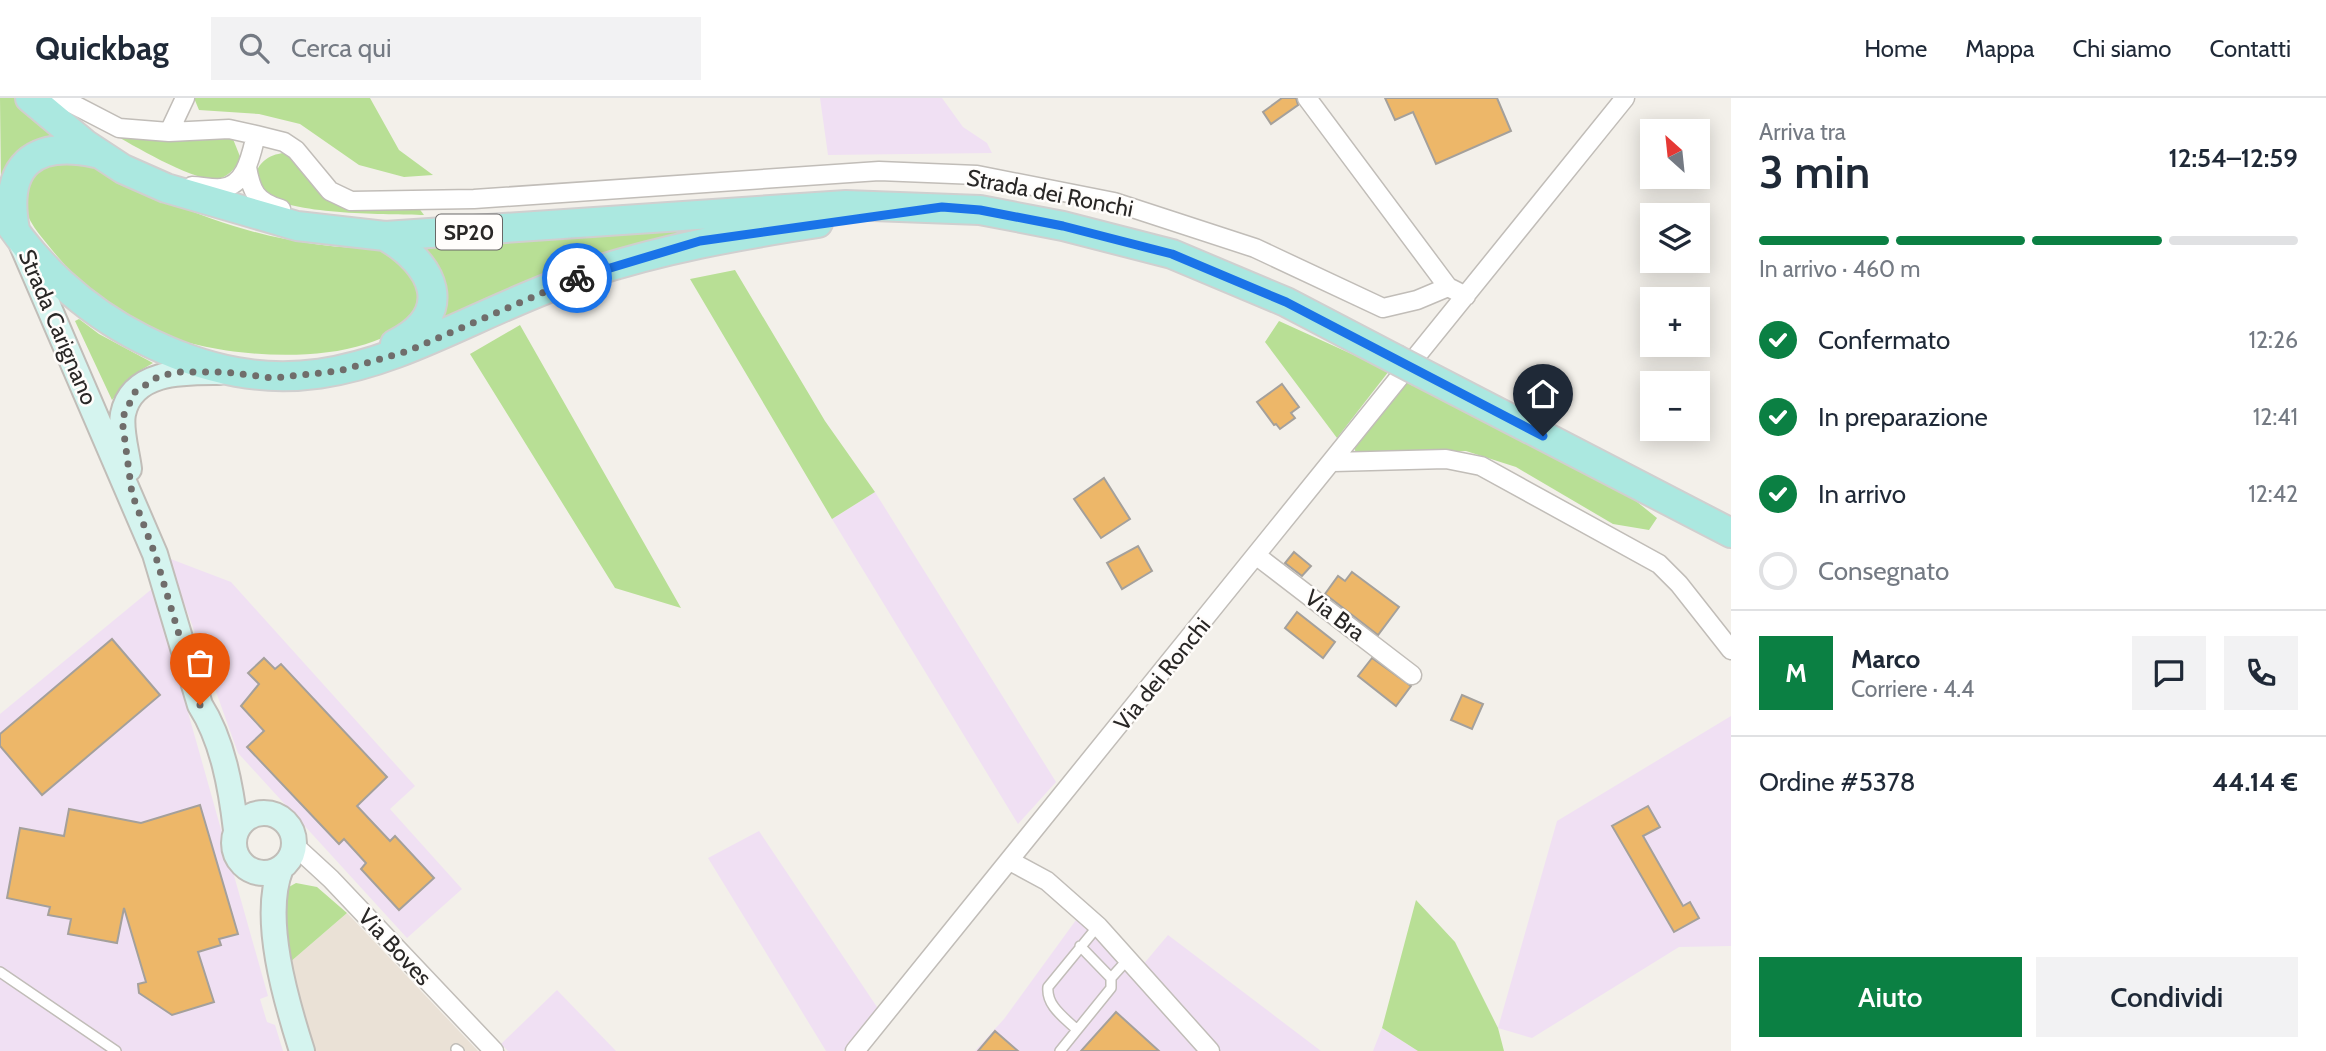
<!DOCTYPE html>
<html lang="it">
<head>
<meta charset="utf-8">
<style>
  :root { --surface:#fff; --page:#f2f2f3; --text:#1f2937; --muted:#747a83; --line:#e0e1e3; --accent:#0b8043 }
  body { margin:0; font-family:Cabin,sans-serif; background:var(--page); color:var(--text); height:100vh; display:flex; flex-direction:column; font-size:26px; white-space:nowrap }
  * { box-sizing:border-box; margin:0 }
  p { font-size:23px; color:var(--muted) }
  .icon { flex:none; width:38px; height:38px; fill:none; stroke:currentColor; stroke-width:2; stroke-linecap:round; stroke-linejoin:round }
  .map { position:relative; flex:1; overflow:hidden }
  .sheet { display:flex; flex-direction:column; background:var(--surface); width:595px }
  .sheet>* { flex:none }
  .needle { width:46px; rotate:333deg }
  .tools { position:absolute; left:1640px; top:21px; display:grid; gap:14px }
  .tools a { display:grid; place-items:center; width:70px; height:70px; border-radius:0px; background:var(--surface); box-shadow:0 4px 18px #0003; font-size:35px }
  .pin { position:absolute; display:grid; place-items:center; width:60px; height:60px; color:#fff; margin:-72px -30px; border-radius:50% 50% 50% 0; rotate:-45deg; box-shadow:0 0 7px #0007 }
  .pin .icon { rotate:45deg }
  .courier { position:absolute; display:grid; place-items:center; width:70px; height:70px; margin:-35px; border:5px solid #1a73e8; border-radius:50%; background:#fff; color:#222; box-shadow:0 2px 9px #0007 }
  .summary em { font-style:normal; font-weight:600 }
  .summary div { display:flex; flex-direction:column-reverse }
  .summary { display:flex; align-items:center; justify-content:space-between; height:119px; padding:0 28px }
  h1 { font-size:46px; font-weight:600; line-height:52px }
  .bar { display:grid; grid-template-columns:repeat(4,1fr); gap:10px 7px; align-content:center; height:84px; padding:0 28px }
  .bar i { height:9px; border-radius:5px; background:var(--line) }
  .bar .current { background:var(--accent) }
  .bar p { grid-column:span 4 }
  .line { display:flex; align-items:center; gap:18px; padding:0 28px; border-top:2px solid var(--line) }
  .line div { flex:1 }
  .round { display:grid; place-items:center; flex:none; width:74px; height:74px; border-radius:0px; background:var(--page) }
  ol { padding:0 28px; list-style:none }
  li { display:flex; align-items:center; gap:21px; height:77px }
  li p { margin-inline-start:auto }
  li .icon { padding:7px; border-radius:50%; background:var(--accent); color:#fff; stroke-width:4 }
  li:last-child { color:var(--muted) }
  li i { width:38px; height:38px; border:4px solid var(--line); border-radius:50% }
  .action { display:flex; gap:14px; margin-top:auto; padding:14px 28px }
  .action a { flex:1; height:80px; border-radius:0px; background:var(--accent); color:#fff; font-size:28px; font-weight:600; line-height:80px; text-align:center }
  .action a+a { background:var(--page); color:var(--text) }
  header { display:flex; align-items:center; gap:42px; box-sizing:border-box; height:98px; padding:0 35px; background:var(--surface); border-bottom:2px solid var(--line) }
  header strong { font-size:33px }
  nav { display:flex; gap:38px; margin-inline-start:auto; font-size:24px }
  .search { width:490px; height:63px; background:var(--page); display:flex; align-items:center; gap:18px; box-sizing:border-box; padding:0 24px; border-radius:0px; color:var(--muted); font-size:26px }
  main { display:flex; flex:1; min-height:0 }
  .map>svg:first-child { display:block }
  .built { fill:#eae1d6 }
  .industrial { fill:#f0e0f3 }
  .green { fill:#b8df95 }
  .building { fill:#edb769; stroke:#a4a09b; stroke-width:2 }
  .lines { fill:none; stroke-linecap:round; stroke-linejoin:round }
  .lane-casing { stroke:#c1bdb8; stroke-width:12 }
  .street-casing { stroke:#c1bdb8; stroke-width:21 }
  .secondary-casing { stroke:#c1bdb8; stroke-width:28 }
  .primary-casing { stroke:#d0cfcf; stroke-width:32 }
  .lane { stroke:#fff; stroke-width:9 }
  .street { stroke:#fff; stroke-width:18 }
  .secondary { stroke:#d5f4ef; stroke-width:24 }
  .primary { stroke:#abe8e0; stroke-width:28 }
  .primary-bridge-casing { stroke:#d0cfcf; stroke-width:32; stroke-linecap:butt }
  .primary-bridge { stroke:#abe8e0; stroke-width:28 }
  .done { stroke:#706d6b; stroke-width:7; stroke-dasharray:0 12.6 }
  .route { stroke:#1a73e8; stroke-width:9 }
  .labels { text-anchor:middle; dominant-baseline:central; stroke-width:5; stroke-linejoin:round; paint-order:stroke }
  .shield { fill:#fffdfb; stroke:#696766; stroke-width:2 }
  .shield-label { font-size:21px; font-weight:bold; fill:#292726 }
  .street-label { font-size:23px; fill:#292726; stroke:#fffdfb }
</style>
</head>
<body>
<header>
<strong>Quickbag</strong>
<div class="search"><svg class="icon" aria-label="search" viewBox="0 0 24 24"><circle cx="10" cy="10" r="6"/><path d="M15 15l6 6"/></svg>Cerca qui</div>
<nav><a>Home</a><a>Mappa</a><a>Chi siamo</a><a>Contatti</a></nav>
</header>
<main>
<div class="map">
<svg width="1731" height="953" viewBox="0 0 1731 953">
  <rect width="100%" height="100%" fill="#f3f0ea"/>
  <!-- built -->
  <path class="built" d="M347,815L478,953H315L289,865Z"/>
  <!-- industrial -->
  <path class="industrial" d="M820,0H942L963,29L987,45L992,55L828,57Z
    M875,394L1056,684L1018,726L832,421Z
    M168,460L231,484L415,688L390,711L462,791L407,840L238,655Z
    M153,490L268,898L260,901L267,924L275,927L283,953H0V616Z
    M1731,618V848L1679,849L1532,940L1498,930L1557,723Z
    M759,733L879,912L843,953H826L708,760Z
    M1076,822L1136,875L1168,837L1321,953H975L1004,921Z
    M557,892L616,953H508L501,946Z
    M1382,930L1418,953H1373Z"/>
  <!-- green -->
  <path class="green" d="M0,0H17L58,37C31,41 13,60 1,84Z
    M194,0H370L399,52L433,77L404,79L359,67L300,26L259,16L199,12Z
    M111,35L166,43L218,35L233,41L241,61C235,70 228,80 216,81C192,83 133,47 111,35Z
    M284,55L298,63L324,98L418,109L424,117C389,116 295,117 268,98C244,80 260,57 284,55Z
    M79,59C183,115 268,151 388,151L422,184C422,192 424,204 419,210C378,275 216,262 155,233C112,213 77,184 48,147C28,123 13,102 33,73Z
    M723,125L617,151L528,183L445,219L439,215C446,186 439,170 422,146Z
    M735,172L825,323L875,394L832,421L690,181Z
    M79,221L99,236L153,265L136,275L112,302L75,223Z
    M1279,223L1389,273L1337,340L1265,244Z
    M520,227L681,510L615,490L470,256Z
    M1404,282L1626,395L1657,420L1649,432L1613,426L1516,369L1466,353L1356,356L1353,344Z
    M296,785L317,789L347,815L289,865L281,798L287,790Z
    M1416,802L1455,844L1498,930L1504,953H1418L1382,930Z"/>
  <!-- building -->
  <path class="building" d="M1282,0H1296L1298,7L1271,26L1263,14Z
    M1385,0H1497L1511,33L1436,66L1413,14L1395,22Z
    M1282,286L1299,309L1291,315L1295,320L1280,331L1276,326L1274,327L1257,304Z
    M1104,380L1130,421L1101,440L1074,401Z
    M1138,448L1152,473L1122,491L1107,465Z
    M1294,454L1311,468L1302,478L1285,465Z
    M1352,474L1399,509L1378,537L1325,496L1338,478L1345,483Z
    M1297,514L1335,544L1323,560L1285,530Z
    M112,541L160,597L42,697L0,648V636Z
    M264,560L275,571L281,566L387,679L357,708L390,743L395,738L434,780L399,812L361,771L366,765L344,741L339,746L247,649L264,633L241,608L259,586L248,575Z
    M1372,560L1411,588L1396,608L1358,578Z
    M1462,597L1483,606L1472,631L1451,622Z
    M200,707L238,836L219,841L221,847L198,854L214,904L172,917L139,895L138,886L146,884L124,810L117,845L68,836L71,821L48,817L50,809L7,800L20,730L64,738L69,711L141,725Z
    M1648,708L1660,729L1643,738L1683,808L1690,804L1699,820L1674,834L1612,728Z
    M1116,914L1159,953H1081Z
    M995,933L1018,953H978Z"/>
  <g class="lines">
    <!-- lane casing -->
    <g class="lane-casing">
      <path id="lane" d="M1098,828L1048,889C1046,908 1065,920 1077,932L1111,890V880L1129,860
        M1080,848L1111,880
        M0,874L116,953
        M456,951L459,953
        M1060,953L1077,932"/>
    </g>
    <!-- street casing -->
    <g class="street-casing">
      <path id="street" d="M61,0L119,30L169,34L229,31L256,37C251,57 246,88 221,90C211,91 202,88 192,88
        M1307,0L1448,189
        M169,34L185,0
        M256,37L284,44L296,52L330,93L351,103L474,101L879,73L977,77L1114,104L1255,150L1383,210L1417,202L1448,189L1466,198
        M247,69C251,93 256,104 281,111
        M1333,364L1446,361L1481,368L1659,466L1679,486L1731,552
        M1257,458L1412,577
        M294,747L331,781L494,953
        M1010,763L1047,783L1098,828L1210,953
        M855,953L1625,0"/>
    </g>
    <!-- secondary casing -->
    <g class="secondary-casing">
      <path id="secondary" d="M22,147L155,456L200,607C223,643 231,690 236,732
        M129,371C127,354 120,332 123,316C132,272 185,274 219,274
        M234 745a30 30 0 1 1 60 0a30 30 0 1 1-60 0Z
        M281,770C261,819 286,903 302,953"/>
    </g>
    <!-- primary casing -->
    <g class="primary-casing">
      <path id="primary" d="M30,0L85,46L123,71L166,90L297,128L385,138L846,107L980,112L1063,128L1172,156L1286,204L1395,261
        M0,111C34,166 84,212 142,241C324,333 421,232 586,176C662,151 739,137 818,125
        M15,132C3,67 33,42 96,55
        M385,138C434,166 457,215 395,246
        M1420,274L1731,435"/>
    </g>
    <!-- lane -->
    <use href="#lane" class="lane"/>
    <!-- street -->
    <use href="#street" class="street"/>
    <!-- secondary -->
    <use href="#secondary" class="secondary"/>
    <!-- primary -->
    <use href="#primary" class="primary"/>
    <!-- primary-bridge casing -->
    <g class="primary-bridge-casing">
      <path id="primary-bridge" d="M1395,261L1420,274"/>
    </g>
    <!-- primary-bridge -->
    <use href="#primary-bridge" class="primary-bridge"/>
  </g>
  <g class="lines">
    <!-- done -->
    <path class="done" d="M200,607L155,456L132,396L122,321L135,294L159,278L180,274H225L273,280L339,273L408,253L577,180"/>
    <!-- route -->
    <path class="route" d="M577,180L700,143L942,109L980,112L1063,128L1172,156L1286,204L1543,338"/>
  </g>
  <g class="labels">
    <!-- shield labels -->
    <rect class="shield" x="436" y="116.5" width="66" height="35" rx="5"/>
    <g class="shield-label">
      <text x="469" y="134">SP20</text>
    </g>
    <!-- street labels -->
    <g class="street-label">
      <text transform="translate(1050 95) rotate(11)">Strada dei Ronchi</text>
      <text transform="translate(58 229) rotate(67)">Strada Carignano</text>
      <text transform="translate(1335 517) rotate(37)">Via Bra</text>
      <text transform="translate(1162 576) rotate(-51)">Via dei Ronchi</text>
      <text transform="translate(395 849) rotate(47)">Via Boves</text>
    </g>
  </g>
</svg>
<div class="tools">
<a><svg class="needle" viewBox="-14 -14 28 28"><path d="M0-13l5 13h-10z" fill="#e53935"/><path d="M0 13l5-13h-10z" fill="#747a83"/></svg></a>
<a><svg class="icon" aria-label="layers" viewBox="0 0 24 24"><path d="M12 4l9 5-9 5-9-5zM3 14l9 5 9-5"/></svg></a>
<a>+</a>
<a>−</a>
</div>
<div class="pin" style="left:200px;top:607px;background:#ea580c"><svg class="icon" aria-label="bag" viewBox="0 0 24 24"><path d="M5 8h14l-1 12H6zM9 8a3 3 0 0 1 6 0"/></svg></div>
<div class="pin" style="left:1543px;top:338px;background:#1f2937"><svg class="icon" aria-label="home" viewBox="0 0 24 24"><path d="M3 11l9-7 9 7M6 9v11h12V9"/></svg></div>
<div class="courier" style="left:577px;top:180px"><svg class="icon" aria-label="bike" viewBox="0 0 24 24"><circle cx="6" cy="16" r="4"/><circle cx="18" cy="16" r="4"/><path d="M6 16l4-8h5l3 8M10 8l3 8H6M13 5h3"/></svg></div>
</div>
<section class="sheet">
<div class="summary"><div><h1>3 min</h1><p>Arriva tra</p></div><em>12:54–12:59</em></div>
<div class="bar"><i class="current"></i><i class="current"></i><i class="current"></i><i></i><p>In arrivo · 460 m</p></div>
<ol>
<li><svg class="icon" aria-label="check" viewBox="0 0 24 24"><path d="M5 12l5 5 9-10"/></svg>Confermato<p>12:26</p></li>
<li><svg class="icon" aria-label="check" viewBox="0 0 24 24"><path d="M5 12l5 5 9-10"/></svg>In preparazione<p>12:41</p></li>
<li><svg class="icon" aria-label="check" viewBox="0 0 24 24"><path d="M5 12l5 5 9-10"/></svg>In arrivo<p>12:42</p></li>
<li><i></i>Consegnato</li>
</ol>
<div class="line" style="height:126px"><b class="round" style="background:var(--accent);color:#fff">M</b><div><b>Marco</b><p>Corriere · 4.4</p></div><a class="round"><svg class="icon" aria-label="chat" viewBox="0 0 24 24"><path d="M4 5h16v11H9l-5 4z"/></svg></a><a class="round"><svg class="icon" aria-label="phone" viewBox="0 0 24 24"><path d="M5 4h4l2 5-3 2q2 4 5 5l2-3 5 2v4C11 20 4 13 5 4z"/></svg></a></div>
<div class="line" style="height:91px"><div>Ordine #5378</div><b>44.14 €</b></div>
<div class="action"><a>Aiuto</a><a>Condividi</a></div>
</section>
</main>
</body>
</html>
